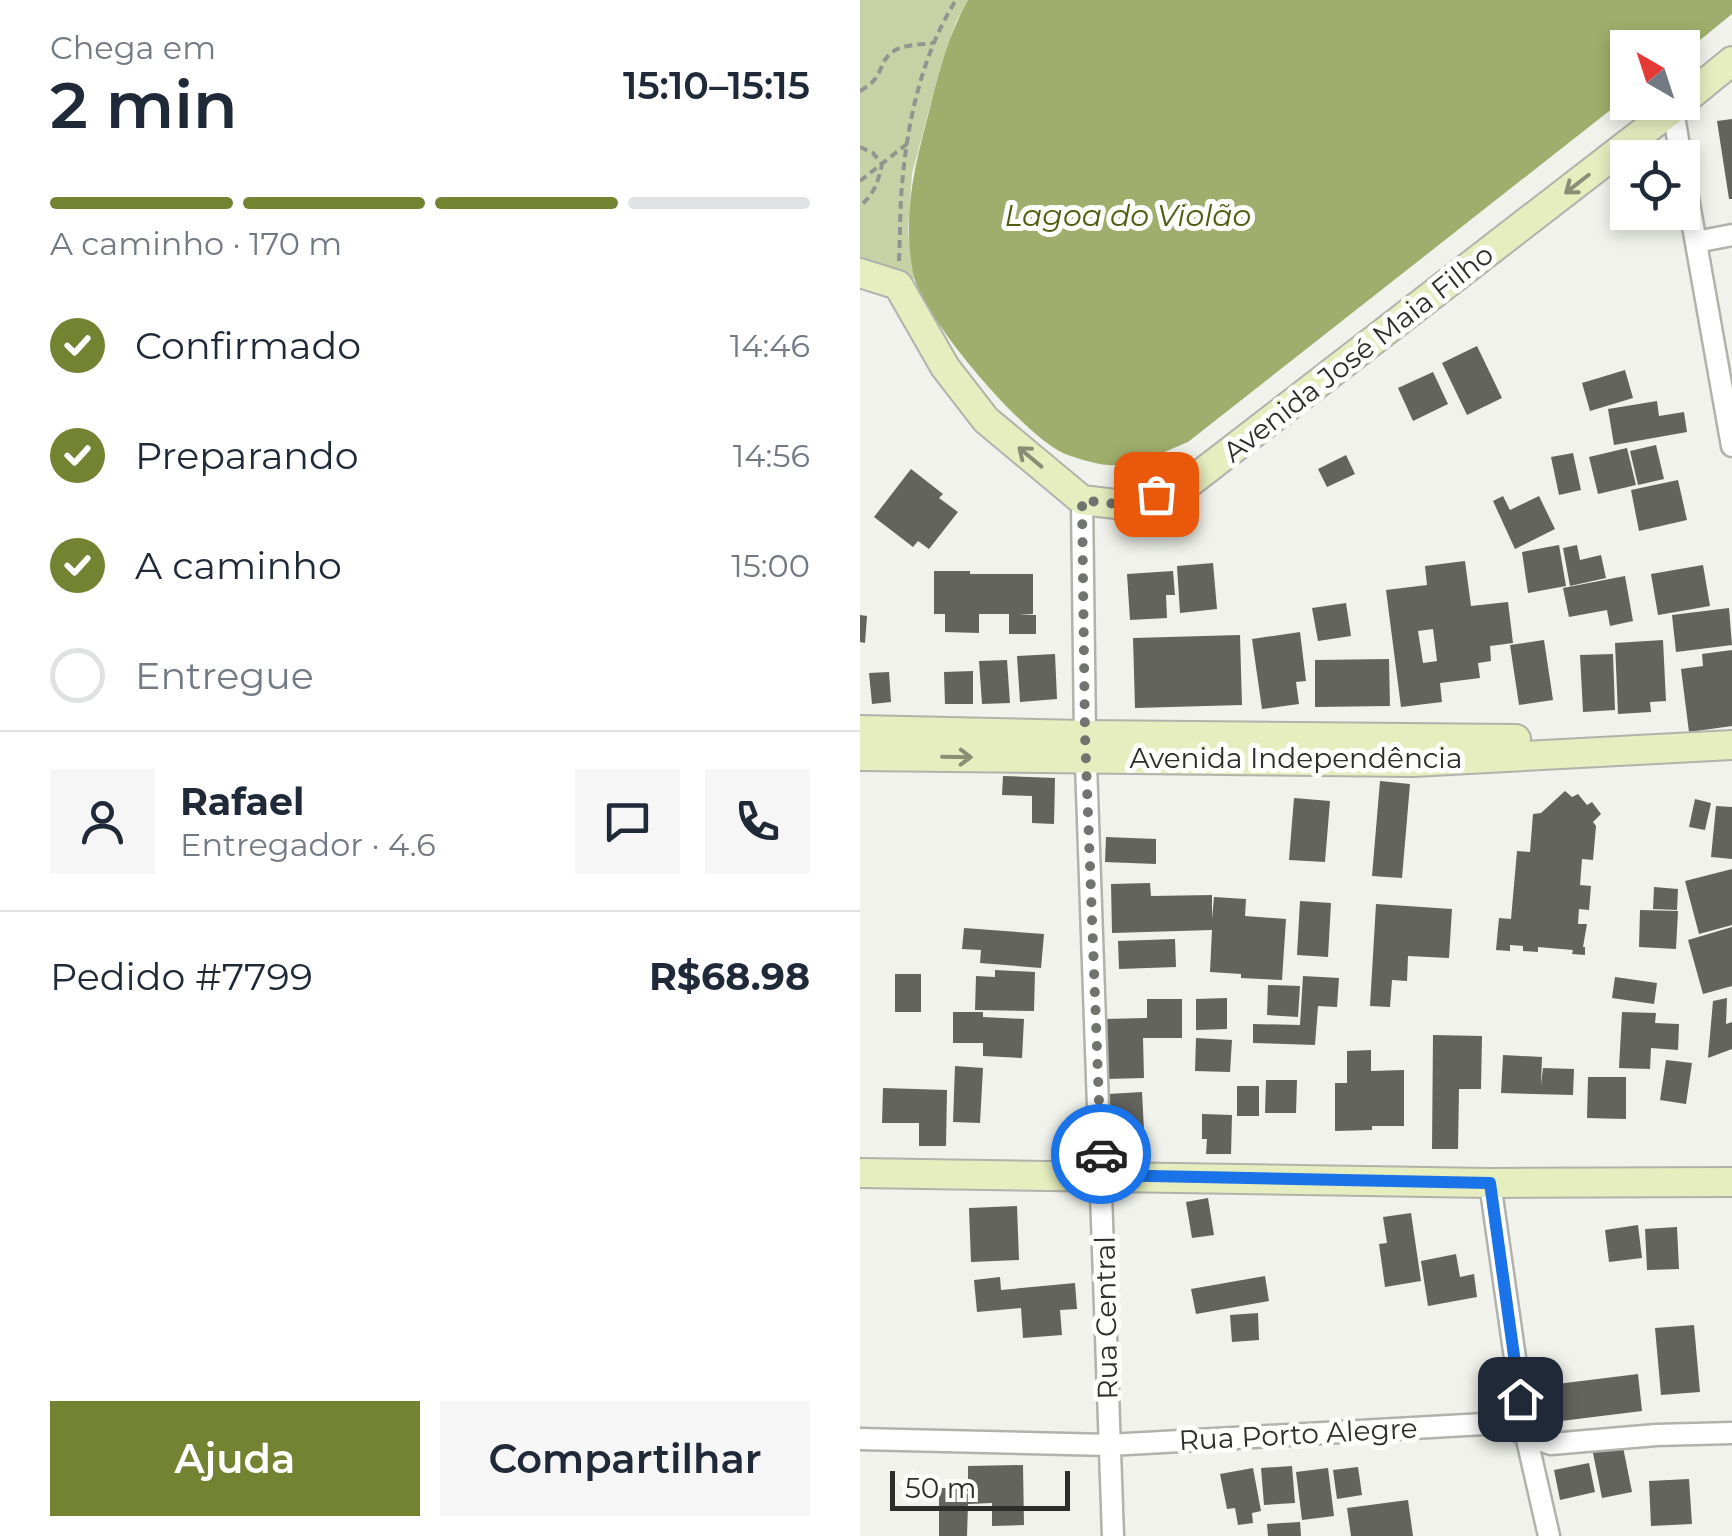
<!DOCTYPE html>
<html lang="pt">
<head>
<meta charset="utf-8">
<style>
  :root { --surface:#fff; --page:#f6f6f7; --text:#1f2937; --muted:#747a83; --line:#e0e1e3; --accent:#738332 }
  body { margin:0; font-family:Montserrat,sans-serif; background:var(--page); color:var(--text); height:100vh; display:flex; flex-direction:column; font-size:38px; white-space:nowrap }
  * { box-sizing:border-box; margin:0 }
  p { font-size:32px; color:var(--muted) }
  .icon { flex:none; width:55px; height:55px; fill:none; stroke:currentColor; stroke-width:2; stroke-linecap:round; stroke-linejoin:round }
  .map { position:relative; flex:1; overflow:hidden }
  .drawer { display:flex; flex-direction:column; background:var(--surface); width:860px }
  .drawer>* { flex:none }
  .needle { width:65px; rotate:321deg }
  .controls { position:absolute; left:750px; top:30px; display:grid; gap:20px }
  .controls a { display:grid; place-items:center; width:90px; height:90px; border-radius:0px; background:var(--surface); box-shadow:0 5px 15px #0003; font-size:50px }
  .scale { position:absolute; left:30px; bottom:25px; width:180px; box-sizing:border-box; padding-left:10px; border:5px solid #2d2e2b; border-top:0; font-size:28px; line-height:35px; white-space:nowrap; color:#2d2e2b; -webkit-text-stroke:8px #fefffc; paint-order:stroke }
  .pin { position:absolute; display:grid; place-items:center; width:85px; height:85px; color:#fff; margin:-42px; border-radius:20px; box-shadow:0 5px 15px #0006 }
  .courier { position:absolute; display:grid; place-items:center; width:100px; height:100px; margin:-50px; border:8px solid #1a73e8; border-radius:50%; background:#fff; color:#222; box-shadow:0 2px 12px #0007 }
  .head em { font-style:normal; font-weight:600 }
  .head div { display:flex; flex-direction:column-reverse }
  .head { display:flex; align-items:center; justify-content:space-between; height:170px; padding:0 50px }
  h1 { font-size:65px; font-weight:600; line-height:75px }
  .bar { display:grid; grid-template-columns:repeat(4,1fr); gap:15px 10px; align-content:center; height:120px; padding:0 50px }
  .bar i { height:12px; border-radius:8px; background:var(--line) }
  .bar .current { background:var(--accent) }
  .bar p { grid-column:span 4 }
  .line { display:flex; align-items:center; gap:25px; padding:0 50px; border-top:2px solid var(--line) }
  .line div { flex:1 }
  .round { display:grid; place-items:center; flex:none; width:105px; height:105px; border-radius:0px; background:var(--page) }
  ol { padding:0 50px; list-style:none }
  li { display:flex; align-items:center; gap:30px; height:110px }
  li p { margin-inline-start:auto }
  li .icon { padding:10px; border-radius:50%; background:var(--accent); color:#fff; stroke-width:4 }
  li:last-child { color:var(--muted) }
  li i { width:55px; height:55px; border:5px solid var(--line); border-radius:50% }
  .primary-button { display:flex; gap:20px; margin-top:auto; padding:20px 50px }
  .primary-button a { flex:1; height:115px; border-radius:0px; background:var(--accent); color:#fff; font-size:40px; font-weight:600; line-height:115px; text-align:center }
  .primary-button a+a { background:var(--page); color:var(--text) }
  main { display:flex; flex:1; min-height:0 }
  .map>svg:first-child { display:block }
  .green { fill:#c6d2a5 }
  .water { fill:#9fae6c }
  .building { fill:#63645e; fill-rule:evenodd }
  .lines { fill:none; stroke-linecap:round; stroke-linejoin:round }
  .street-casing { stroke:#b0b2ab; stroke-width:25 }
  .secondary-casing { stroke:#b0b2ab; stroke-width:32 }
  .path { stroke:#92948f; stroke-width:4; stroke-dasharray:8 5; stroke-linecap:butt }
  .street { stroke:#fff; stroke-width:20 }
  .secondary { stroke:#e6edbf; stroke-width:28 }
  .oneway { stroke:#8a8e75 }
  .done { stroke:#71736e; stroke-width:10; stroke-dasharray:0 18 }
  .route { stroke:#1a73e8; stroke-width:12 }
  .labels { text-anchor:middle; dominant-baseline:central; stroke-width:10; stroke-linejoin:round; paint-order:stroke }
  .street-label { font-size:28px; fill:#2d2e2b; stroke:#fefffc }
  .water-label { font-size:30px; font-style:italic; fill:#505d13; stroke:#fefffc }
</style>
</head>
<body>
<main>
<section class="drawer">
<div class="head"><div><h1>2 min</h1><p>Chega em</p></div><em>15:10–15:15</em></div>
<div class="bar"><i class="current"></i><i class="current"></i><i class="current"></i><i></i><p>A caminho · 170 m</p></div>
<ol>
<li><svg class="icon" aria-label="check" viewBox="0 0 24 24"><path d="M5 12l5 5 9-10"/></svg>Confirmado<p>14:46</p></li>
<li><svg class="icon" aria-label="check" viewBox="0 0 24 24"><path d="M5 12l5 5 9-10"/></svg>Preparando<p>14:56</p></li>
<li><svg class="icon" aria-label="check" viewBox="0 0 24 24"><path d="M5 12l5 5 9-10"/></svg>A caminho<p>15:00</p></li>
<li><i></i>Entregue</li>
</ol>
<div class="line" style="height:180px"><a class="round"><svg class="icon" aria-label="person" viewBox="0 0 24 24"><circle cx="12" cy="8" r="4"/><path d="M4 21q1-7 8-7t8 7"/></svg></a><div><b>Rafael</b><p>Entregador · 4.6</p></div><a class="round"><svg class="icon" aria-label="chat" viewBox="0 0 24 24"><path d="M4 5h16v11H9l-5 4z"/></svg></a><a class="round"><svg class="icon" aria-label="phone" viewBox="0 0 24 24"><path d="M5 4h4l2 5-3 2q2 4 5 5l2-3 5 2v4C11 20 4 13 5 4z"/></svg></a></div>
<div class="line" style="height:130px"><div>Pedido #7799</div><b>R$68.98</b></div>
<div class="primary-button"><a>Ajuda</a><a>Compartilhar</a></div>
</section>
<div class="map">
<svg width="872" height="1536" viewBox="0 0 872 1536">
  <rect width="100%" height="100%" fill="#f0f2eb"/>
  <!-- green -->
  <path class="green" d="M0,0H108L96,22L81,65L52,174L48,231L54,279L25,275L0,259Z"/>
  <!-- water -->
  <path class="water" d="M108,0H872V14L823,54L822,48H768L767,97L328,442C304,452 275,467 248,465C235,464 215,458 203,453C163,435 61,316 53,273C42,213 55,165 70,108C79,70 89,34 108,0Z"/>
  <!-- building -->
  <path class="building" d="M872,119V199H869L857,121Z
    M617,346L642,398L607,415L582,363Z
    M765,370L773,398L730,411L722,383Z
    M573,372L588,404L553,421L538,388Z
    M797,401L799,416L824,412L827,432L754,445L748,409Z
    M796,445L804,479L778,485L770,451Z
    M767,448L776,485L738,494L729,457Z
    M713,453L721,490L699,495L691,457Z
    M486,455L495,474L467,487L458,469Z
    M51,469L83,494L79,498L98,512L69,549L58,541L53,547L14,517Z
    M818,480L827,520L779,531L771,490Z
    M643,496L650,510L679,496L695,529L655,549L633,501Z
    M699,545L706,586L668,593L662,552Z
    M717,545L720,560L741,555L746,578L710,586L703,548Z
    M605,561L611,606L648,602L653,643L630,646L631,661L618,663L620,678L580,683L582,702L541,707L526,590L567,585L565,566ZM573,629L577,661L563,663L558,631Z
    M353,563L357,609L320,613L317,566Z
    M843,565L850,606L798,615L791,574Z
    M74,571H110V574H173V614L159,615H176V634H149V614H119V633L85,632V614H74Z
    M313,571L315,595H306L307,618L270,620L267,574Z
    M765,576L773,621L750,626L747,610L709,617L703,588Z
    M486,603L491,636L458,641L452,608Z
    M869,608L872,645L816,652L812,615Z
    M0,615L7,616L5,643L0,642Z
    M440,632L446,681L436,682L439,704L402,709L392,639Z
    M380,635L382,705L275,708L273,638Z
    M684,640L693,700L659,705L650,645Z
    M803,640L806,701L790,702L791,712L758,714L755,643Z
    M872,650V726L829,732L821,669L843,666L842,654Z
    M195,654L197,699L160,702L157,656Z
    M753,654L755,710L723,712L720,655Z
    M529,659L530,706L455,707V660Z
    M147,660L150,703L122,704L119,661Z
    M113,671V704H85L84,672Z
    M29,672L31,702L12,704L9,673Z
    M143,776L195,778L194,824L172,823V796L142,795Z
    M520,781L550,784L542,878L512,876Z
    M705,791L712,797L718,794L727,805L732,802L741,814L733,822L736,826L733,860L722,859L720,885L731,886L729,910L719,909L718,924H727L723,947H725V955L712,954L713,950L678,947V952L663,951V946L650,945V951L636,950L639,918L651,919L657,851L670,852L673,814L681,813Z
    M434,798L470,801L465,862L429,860Z
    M835,799L851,803L845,830L829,827Z
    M856,806L872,807V859L851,857Z
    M246,837L296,839V864L245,862Z
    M872,869V925L839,934L825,881Z
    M290,883L291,896L352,895V919L354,897L386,899L385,916L426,919L422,980L381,978V974L350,972L352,930L252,933L251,884Z
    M794,887L818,889L817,910L793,909Z
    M440,901L471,903L468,957L437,955Z
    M516,904L592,909L589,958L548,956L547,981L532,980L530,1007L510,1006Z
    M780,910L818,911L816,949L779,947Z
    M872,927V986L843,994L828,940Z
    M104,928L184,934L181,968L120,963L121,950L102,949Z
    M315,939L316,967L259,969L258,941Z
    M135,970L175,972L174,1011L115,1010L116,976L135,977Z
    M35,974H61V1012H35Z
    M443,976L479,978L477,1007L458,1006L455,1045L393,1043V1024L440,1025Z
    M755,977L797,983L794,1004L752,998Z
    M408,985L440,986L438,1017L407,1015Z
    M367,998V1029L336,1030V999Z
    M867,998L866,1024L872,1022V1049L848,1058L853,1001Z
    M287,999H322V1038H283L284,1078L245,1079L244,1019L287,1018Z
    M93,1012H123V1017L164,1019L162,1058L123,1056V1043H93Z
    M762,1012L796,1013L795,1023L819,1024L818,1050L791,1048L790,1069L759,1068Z
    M573,1035L622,1036L621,1089H599L598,1149H572Z
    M336,1038L372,1040L370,1072L335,1071Z
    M511,1050V1071L544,1070V1126H512V1130L475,1131V1083H487V1051Z
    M643,1055L682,1057L681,1085L683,1068L714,1069L713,1095L641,1093Z
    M806,1060L832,1063L826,1104L800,1100Z
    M95,1066L123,1068L120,1123L93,1122Z
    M728,1077H766V1119L727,1118Z
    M406,1080H437L436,1113H405Z
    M377,1086H399V1116H377Z
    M23,1088L87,1090L86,1146H59V1123H22Z
    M282,1092L285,1149L251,1151L248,1094Z
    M342,1114L372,1115L371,1154H346L347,1139H342Z
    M348,1198L354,1235L332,1238L326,1202Z
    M157,1206L159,1260L111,1262L109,1208Z
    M551,1213L561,1281L525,1287L519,1244L527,1243L523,1217Z
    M778,1225L782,1258L749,1262L745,1230Z
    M817,1227L819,1269L787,1270L785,1229Z
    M596,1254L600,1277L614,1274L617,1297L568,1306L561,1261Z
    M405,1276L409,1301L336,1314L331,1289Z
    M140,1277L141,1290L215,1283L217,1309L200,1310L202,1335L163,1338L161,1308L117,1312L114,1280Z
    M398,1313L399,1340L372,1342L370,1315Z
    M834,1325L840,1392L801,1395L795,1328Z
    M778,1374L782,1411L693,1422L689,1385Z
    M762,1442L772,1492L742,1498L732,1448Z
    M729,1463L735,1492L700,1500L694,1470Z
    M163,1465L164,1525L132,1526V1503L108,1504L107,1536H79V1488H108V1466Z
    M432,1466L435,1503L404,1505L401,1468Z
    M498,1467L502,1495L477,1499L473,1470Z
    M393,1468L401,1511L392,1513L393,1523L378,1525L375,1508L367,1509L360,1474Z
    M468,1468L474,1516L442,1520L436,1472Z
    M829,1479L832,1524L791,1526L789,1481Z
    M548,1500L553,1536H491L487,1508Z
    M440,1522L441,1536H408L407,1524Z"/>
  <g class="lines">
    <!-- street casing -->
    <g class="street-casing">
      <path id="street" d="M813,110L821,158
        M822,164L872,446
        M836,242L872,235
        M222,500L225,735L253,1536
        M630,1183L666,1435L689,1536
        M0,1439L249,1445L642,1423L666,1435L691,1444L796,1435L872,1433"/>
    </g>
    <!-- secondary casing -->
    <g class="secondary-casing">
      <path id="secondary" d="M822,102L872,61
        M0,273L38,285L85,367L126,420L222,500L264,505L329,483L822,102
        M0,730L225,735L656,739
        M0,756L553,762L872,745
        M0,1173L630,1183L872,1182"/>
    </g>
    <!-- path -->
    <path class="path" d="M0,91C25,77 17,65 31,53C42,44 60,45 73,43
      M0,147L13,153L22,164C18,182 15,193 0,206
      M0,181L47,144
      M39,261C40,240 40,219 41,199C45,132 60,57 96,0"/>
    <!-- street -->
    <use href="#street" class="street"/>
    <!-- secondary -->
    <use href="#secondary" class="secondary"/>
  </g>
  <!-- one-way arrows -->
  <defs><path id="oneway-shaft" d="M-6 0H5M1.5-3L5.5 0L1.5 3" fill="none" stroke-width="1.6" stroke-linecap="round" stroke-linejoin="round" transform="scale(2.5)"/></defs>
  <g class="oneway">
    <use href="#oneway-shaft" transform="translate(717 184) rotate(142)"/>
    <use href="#oneway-shaft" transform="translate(170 457) rotate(-140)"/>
    <use href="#oneway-shaft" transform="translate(97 757) rotate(1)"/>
  </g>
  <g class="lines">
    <!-- done -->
    <path class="done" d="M241,1154L225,735L222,500L264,505L296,494"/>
    <!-- route -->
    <path class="route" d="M241,1154L242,1175L630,1183L660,1399"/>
  </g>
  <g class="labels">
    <!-- street labels -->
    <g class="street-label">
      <text transform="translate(498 353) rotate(-38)">Avenida José Maia Filho</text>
      <text x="436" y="758">Avenida Independência</text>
      <text transform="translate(246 1318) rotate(-91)">Rua Central</text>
      <text transform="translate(438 1434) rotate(-3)">Rua Porto Alegre</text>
    </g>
    <!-- water labels -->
    <g class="water-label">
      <text x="268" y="215">Lagoa do Violão</text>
    </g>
  </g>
</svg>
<div class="controls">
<a><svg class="needle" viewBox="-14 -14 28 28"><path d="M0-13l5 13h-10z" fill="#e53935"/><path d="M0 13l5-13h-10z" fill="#747a83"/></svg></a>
<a><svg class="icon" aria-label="locate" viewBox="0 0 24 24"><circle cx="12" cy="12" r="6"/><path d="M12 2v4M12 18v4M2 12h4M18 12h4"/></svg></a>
</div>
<div class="scale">50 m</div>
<div class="pin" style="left:296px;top:494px;background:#ea580c"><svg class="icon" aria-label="bag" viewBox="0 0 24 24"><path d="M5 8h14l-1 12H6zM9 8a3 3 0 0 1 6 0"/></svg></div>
<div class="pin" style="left:660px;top:1399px;background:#1f2937"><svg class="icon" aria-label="home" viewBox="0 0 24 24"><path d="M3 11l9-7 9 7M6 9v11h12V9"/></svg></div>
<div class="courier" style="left:241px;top:1154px"><svg class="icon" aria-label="car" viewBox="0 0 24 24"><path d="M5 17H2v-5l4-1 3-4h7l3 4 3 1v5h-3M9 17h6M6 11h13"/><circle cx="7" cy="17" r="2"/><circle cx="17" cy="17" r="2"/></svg></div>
</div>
</main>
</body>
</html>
